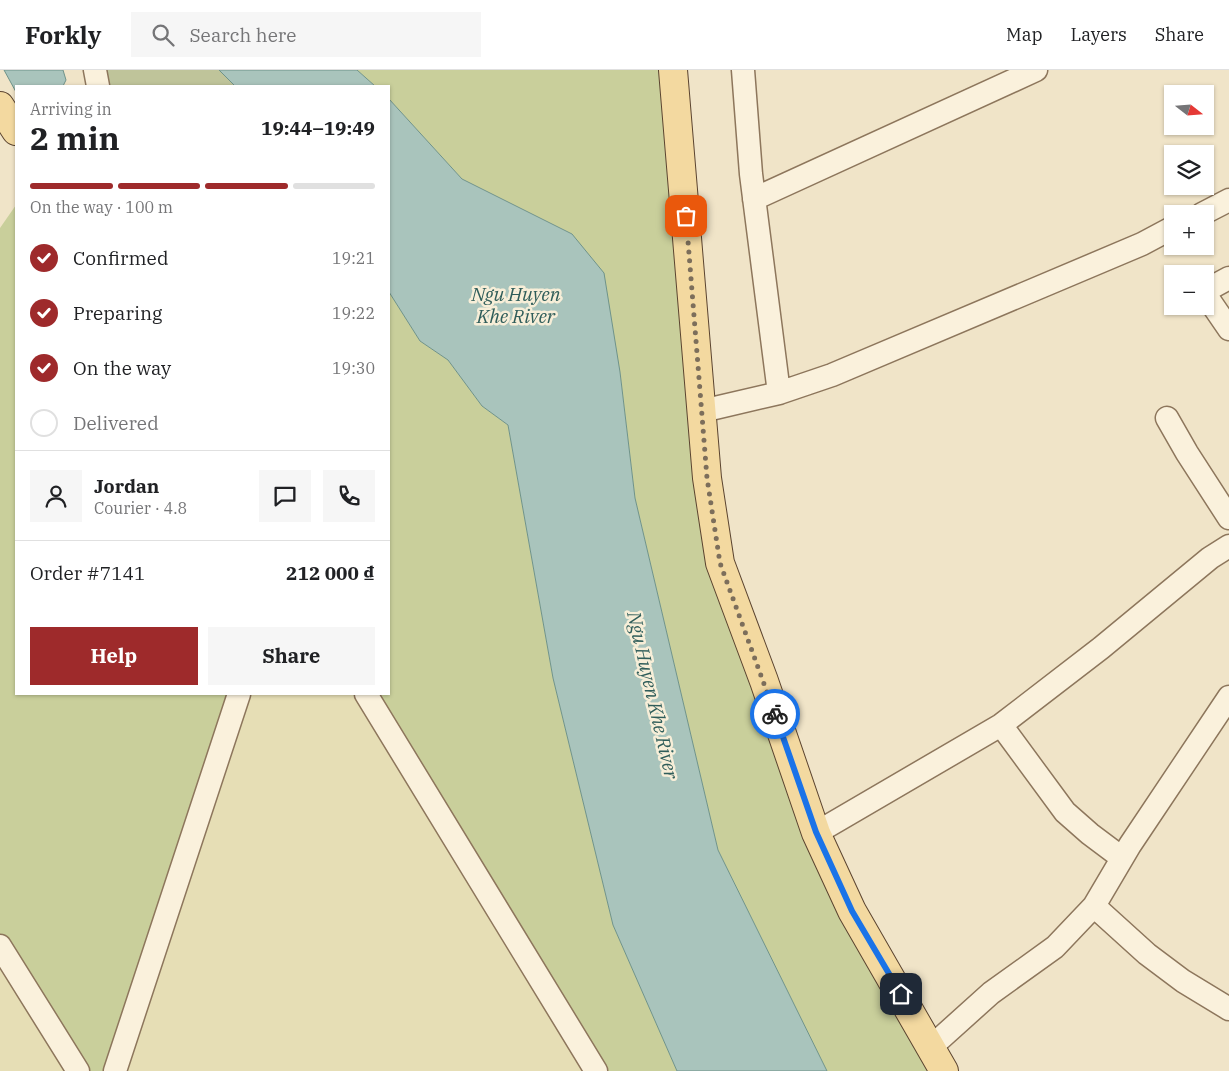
<!DOCTYPE html>
<html lang="en">
<head>
<meta charset="utf-8">
<style>
  :root { --surface:#fff; --page:#f6f6f6; --text:#202124; --muted:#757577; --line:#e0e0e0; --accent:#9e2a2b }
  body { margin:0; font-family:"IBM Plex Serif",serif; background:var(--page); color:var(--text); height:100vh; display:flex; flex-direction:column; font-size:19px; white-space:nowrap }
  * { box-sizing:border-box; margin:0 }
  p { font-size:16px; color:var(--muted) }
  .icon { flex:none; width:28px; height:28px; fill:none; stroke:currentColor; stroke-width:2; stroke-linecap:round; stroke-linejoin:round }
  .map { position:relative; flex:1; overflow:hidden }
  .sheet { position:absolute; left:15px; top:15px; width:375px; height:610px; display:flex; flex-direction:column; background:var(--surface); border-radius:0px; box-shadow:0 1px 4px #0004 }
  .sheet>* { flex:none }
  .needle { width:32px; rotate:107deg }
  .fabs { position:absolute; left:1164px; top:15px; display:grid; gap:10px }
  .fabs a { display:grid; place-items:center; width:50px; height:50px; border-radius:0px; background:var(--surface); box-shadow:0 1px 4px #0004; font-size:25px }
  .pin { position:absolute; display:grid; place-items:center; width:42px; height:42px; color:#fff; margin:-21px; border-radius:10px; box-shadow:0 2px 8px #0006 }
  .courier { position:absolute; display:grid; place-items:center; width:50px; height:50px; margin:-25px; border:4px solid #1a73e8; border-radius:50%; background:#fff; color:#222; box-shadow:0 1px 6px #0007 }
  .summary em { font-style:normal; font-weight:700 }
  .summary div { display:flex; flex-direction:column-reverse }
  .summary { display:flex; align-items:center; justify-content:space-between; height:85px; padding:0 15px }
  h1 { font-size:32px; font-weight:700; line-height:38px }
  .bar { display:grid; grid-template-columns:repeat(4,1fr); gap:8px 5px; align-content:center; height:60px; padding:0 15px }
  .bar i { height:6px; border-radius:4px; background:var(--line) }
  .bar .selected { background:var(--accent) }
  .bar p { grid-column:span 4 }
  .line { display:flex; align-items:center; gap:12px; padding:0 15px; border-top:1px solid var(--line) }
  .line div { flex:1 }
  .round { display:grid; place-items:center; flex:none; width:52px; height:52px; border-radius:0px; background:var(--page) }
  ol { padding:0 15px; list-style:none }
  li { display:flex; align-items:center; gap:15px; height:55px }
  li p { margin-inline-start:auto }
  li .icon { padding:5px; border-radius:50%; background:var(--accent); color:#fff; stroke-width:4 }
  li:last-child { color:var(--muted) }
  li i { width:28px; height:28px; border:2px solid var(--line); border-radius:50% }
  .action { display:flex; gap:10px; margin-top:auto; padding:10px 15px }
  .action a { flex:1; height:58px; border-radius:0px; background:var(--accent); color:#fff; font-size:20px; font-weight:700; line-height:58px; text-align:center }
  .action a+a { background:var(--page); color:var(--text) }
  header { display:flex; align-items:center; gap:30px; box-sizing:border-box; height:70px; padding:0 25px; background:var(--surface); border-bottom:1px solid var(--line) }
  header strong { font-size:24px }
  nav { display:flex; gap:28px; margin-inline-start:auto; font-size:18px }
  .search { width:350px; height:45px; background:var(--page); display:flex; align-items:center; gap:12px; box-sizing:border-box; padding:0 18px; border-radius:0px; color:var(--muted); font-size:19px }
  .map>svg:first-child { display:block }
  .farmland { fill:#e6deb5 }
  .green { fill:#c9cf9b }
  .cemetery { fill:#bfc49a }
  .water { fill:#a9c4bc; stroke:#6f938a }
  .lines { fill:none; stroke-linecap:round; stroke-linejoin:round }
  .minor-casing { stroke:#8d765c; stroke-width:25 }
  .major-casing { stroke:#5b4430; stroke-width:30 }
  .minor { stroke:#faf1dc; stroke-width:22 }
  .major { stroke:#f3d9a0; stroke-width:28 }
  .done { stroke:#7c6e5b; stroke-width:5; stroke-dasharray:0 9 }
  .route { stroke:#1a73e8; stroke-width:6 }
  .labels { text-anchor:middle; dominant-baseline:central; stroke-width:5; stroke-linejoin:round; paint-order:stroke }
  .water-label { font-size:19px; font-style:italic; fill:#2f5d5a; stroke:#f7eed8 }
</style>
</head>
<body>
<header>
<strong>Forkly</strong>
<div class="search"><svg class="icon" aria-label="search" viewBox="0 0 24 24"><circle cx="10" cy="10" r="6"/><path d="M15 15l6 6"/></svg>Search here</div>
<nav><a>Map</a><a>Layers</a><a>Share</a></nav>
</header>
<div class="map">
<svg width="1229" height="1001" viewBox="0 0 1229 1001">
  <rect width="100%" height="100%" fill="#f0e4c8"/>
  <!-- farmland -->
  <path class="farmland" d="M239,624H366L596,1001H115Z
    M0,876L78,1001H0Z"/>
  <!-- green -->
  <path class="green" d="M357,0H671L707,408L816,763L944,1001H827L718,780L635,428L620,302L572,164L462,109L389,29V16H375Z
    M16,135V624H239L115,1001H78L0,876V158Z
    M389,222L420,271L448,290L482,336L508,355L553,608L613,855L677,1001H596L366,624H389Z"/>
  <!-- cemetery -->
  <path class="cemetery" d="M95,0H219L235,16H98Z"/>
  <!-- water -->
  <path class="water" d="M4,0H63L66,10L63,16H16V22Z
    M219,0H357L375,16H235Z
    M389,29L462,109L572,164L604,203L620,302L635,428L718,780L827,1001H677L613,855L553,608L508,355L482,336L448,290L420,271L389,222Z"/>
  <g class="lines">
    <!-- minor casing -->
    <g class="minor-casing">
      <path id="minor" d="M95,0L98,16
        M743,0L751,104L779,323
        M754,129L1036,0
        M1202,144L1229,130
        M1205,221L1229,208
        M1205,224L1229,259
        M702,341L779,323L832,305L1142,174L1172,158
        M1167,348L1187,383L1229,448
        M366,624L596,1001
        M1001,655L1065,742L1090,764L1122,788
        M816,763L1001,655L1101,578L1210,488L1229,476
        M1094,836L1147,884L1183,911L1229,939
        M0,876L78,1001
        M931,977L991,923L1055,877L1094,836L1130,775L1229,627
        M115,1001L239,624"/>
    </g>
    <!-- major casing -->
    <g class="major-casing">
      <path id="major" d="M673,0L707,408L720,493L764,611L816,763L852,841L944,1001
        M0,36L16,61"/>
    </g>
    <!-- minor -->
    <use href="#minor" class="minor"/>
    <!-- major -->
    <use href="#major" class="major"/>
  </g>
  <g class="lines">
    <!-- done -->
    <path class="done" d="M686,146L707,408L720,493L775,644"/>
    <!-- route -->
    <path class="route" d="M775,644L816,762L852,841L901,924"/>
  </g>
  <g class="labels">
    <!-- water labels -->
    <g class="water-label">
      <text x="516" y="224">Ngu Huyen<tspan x="516" dy="22">Khe River</tspan></text>
      <text transform="translate(653 625) rotate(77)">Ngu Huyen Khe River</text>
    </g>
  </g>
</svg>
<div class="fabs">
<a><svg class="needle" viewBox="-14 -14 28 28"><path d="M0-13l5 13h-10z" fill="#e53935"/><path d="M0 13l5-13h-10z" fill="#757577"/></svg></a>
<a><svg class="icon" aria-label="layers" viewBox="0 0 24 24"><path d="M12 4l9 5-9 5-9-5zM3 14l9 5 9-5"/></svg></a>
<a>+</a>
<a>−</a>
</div>
<div class="pin" style="left:686px;top:146px;background:#ea580c"><svg class="icon" aria-label="bag" viewBox="0 0 24 24"><path d="M5 8h14l-1 12H6zM9 8a3 3 0 0 1 6 0"/></svg></div>
<div class="pin" style="left:901px;top:924px;background:#1f2937"><svg class="icon" aria-label="home" viewBox="0 0 24 24"><path d="M3 11l9-7 9 7M6 9v11h12V9"/></svg></div>
<div class="courier" style="left:775px;top:644px"><svg class="icon" aria-label="bike" viewBox="0 0 24 24"><circle cx="6" cy="16" r="4"/><circle cx="18" cy="16" r="4"/><path d="M6 16l4-8h5l3 8M10 8l3 8H6M13 5h3"/></svg></div>
<section class="sheet">
<div class="summary"><div><h1>2 min</h1><p>Arriving in</p></div><em>19:44–19:49</em></div>
<div class="bar"><i class="selected"></i><i class="selected"></i><i class="selected"></i><i></i><p>On the way · 100 m</p></div>
<ol>
<li><svg class="icon" aria-label="check" viewBox="0 0 24 24"><path d="M5 12l5 5 9-10"/></svg>Confirmed<p>19:21</p></li>
<li><svg class="icon" aria-label="check" viewBox="0 0 24 24"><path d="M5 12l5 5 9-10"/></svg>Preparing<p>19:22</p></li>
<li><svg class="icon" aria-label="check" viewBox="0 0 24 24"><path d="M5 12l5 5 9-10"/></svg>On the way<p>19:30</p></li>
<li><i></i>Delivered</li>
</ol>
<div class="line" style="height:90px"><a class="round"><svg class="icon" aria-label="person" viewBox="0 0 24 24"><circle cx="12" cy="8" r="4"/><path d="M4 21q1-7 8-7t8 7"/></svg></a><div><b>Jordan</b><p>Courier · 4.8</p></div><a class="round"><svg class="icon" aria-label="chat" viewBox="0 0 24 24"><path d="M4 5h16v11H9l-5 4z"/></svg></a><a class="round"><svg class="icon" aria-label="phone" viewBox="0 0 24 24"><path d="M5 4h4l2 5-3 2q2 4 5 5l2-3 5 2v4C11 20 4 13 5 4z"/></svg></a></div>
<div class="line" style="height:65px"><div>Order #7141</div><b>212 000 ₫</b></div>
<div class="action"><a>Help</a><a>Share</a></div>
</section>
</div>
</body>
</html>
